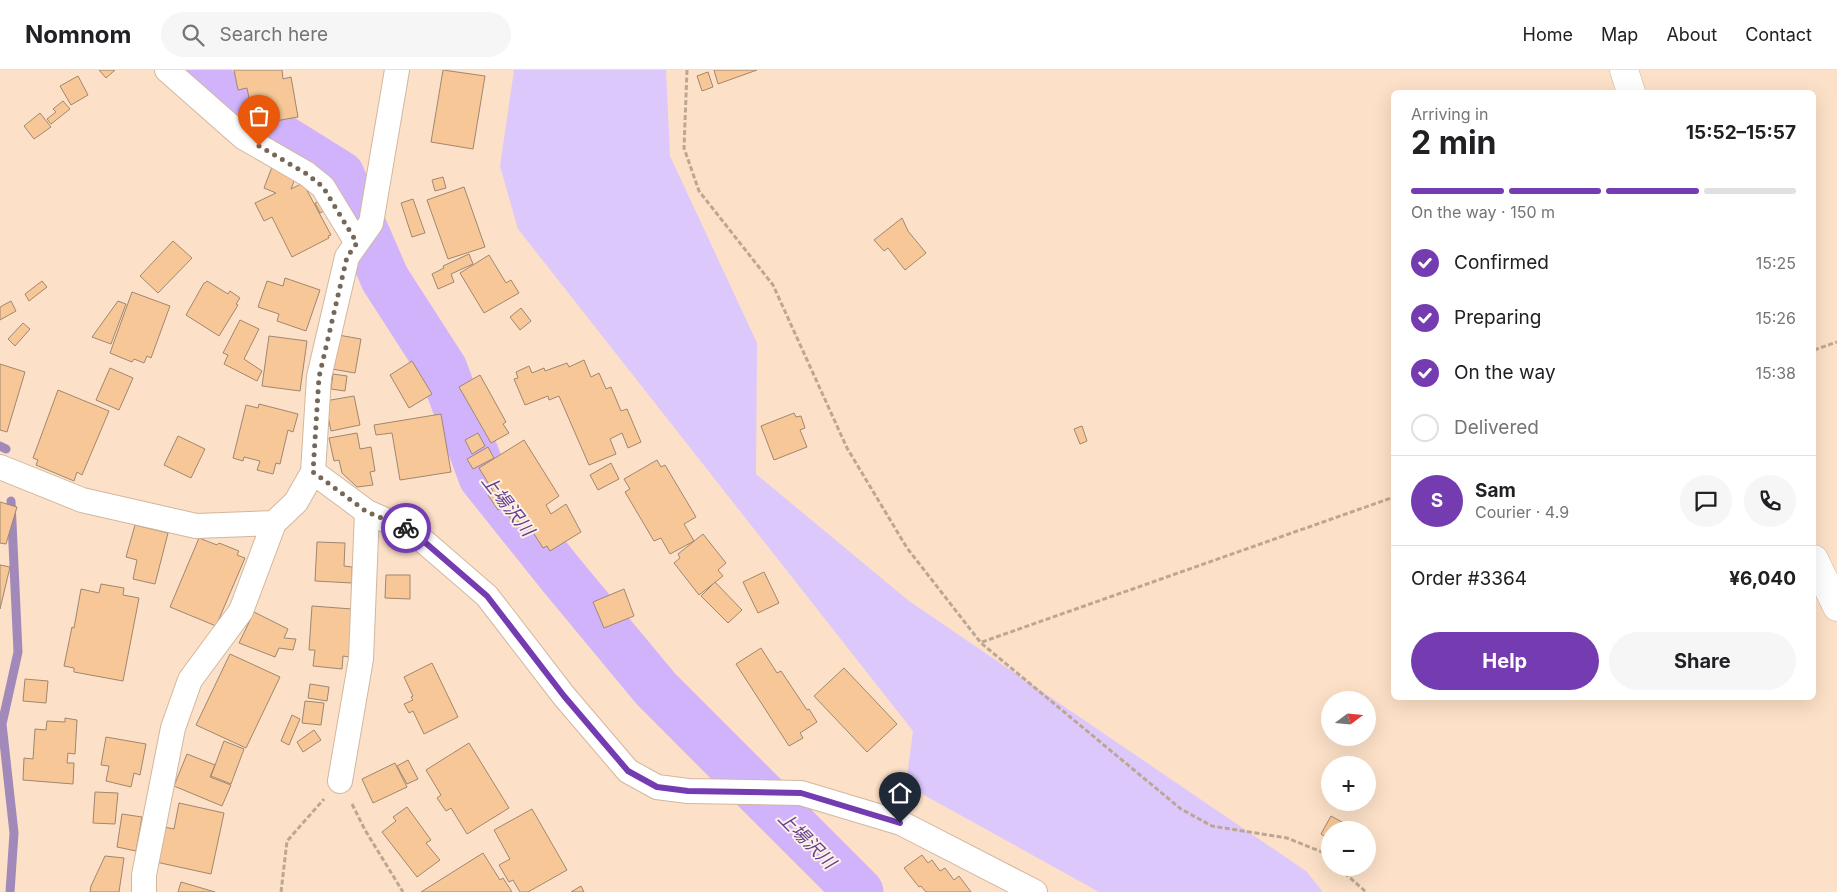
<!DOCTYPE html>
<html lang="en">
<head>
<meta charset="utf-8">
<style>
  :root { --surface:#fff; --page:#f6f6f6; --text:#202124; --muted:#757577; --line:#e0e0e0; --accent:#753bb1 }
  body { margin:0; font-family:Inter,"Noto Sans JP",sans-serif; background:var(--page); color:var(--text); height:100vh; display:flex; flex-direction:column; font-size:19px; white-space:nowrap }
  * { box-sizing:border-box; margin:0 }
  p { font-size:16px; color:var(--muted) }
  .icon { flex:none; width:28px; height:28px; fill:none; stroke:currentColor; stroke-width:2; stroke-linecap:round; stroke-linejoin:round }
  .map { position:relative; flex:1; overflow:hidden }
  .side { position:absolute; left:1391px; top:20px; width:425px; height:610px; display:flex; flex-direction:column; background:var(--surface); border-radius:8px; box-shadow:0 5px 20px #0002 }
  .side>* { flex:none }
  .needle { width:32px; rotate:74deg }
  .tools { position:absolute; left:1321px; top:621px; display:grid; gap:10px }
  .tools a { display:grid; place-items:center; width:55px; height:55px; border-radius:50%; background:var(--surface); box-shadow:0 5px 20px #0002; font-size:25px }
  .pin { position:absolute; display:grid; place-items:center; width:42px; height:42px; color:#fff; margin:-51px -21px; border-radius:50% 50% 50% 0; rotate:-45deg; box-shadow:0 0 5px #0007 }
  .pin .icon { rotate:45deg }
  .courier { position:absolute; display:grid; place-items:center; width:50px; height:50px; margin:-25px; border:4px solid #753bb1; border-radius:50%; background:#fff; color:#222; box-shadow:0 1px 6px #0007 }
  .head em { font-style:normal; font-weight:700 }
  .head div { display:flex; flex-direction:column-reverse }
  .head { display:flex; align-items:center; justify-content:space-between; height:85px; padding:0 20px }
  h1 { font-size:32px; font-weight:700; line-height:38px }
  .bar { display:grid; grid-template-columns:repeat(4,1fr); gap:8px 5px; align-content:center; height:60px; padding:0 20px }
  .bar i { height:6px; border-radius:4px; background:var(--line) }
  .bar .selected { background:var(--accent) }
  .bar p { grid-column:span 4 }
  .line { display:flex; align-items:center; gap:12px; padding:0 20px; border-top:1px solid var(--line) }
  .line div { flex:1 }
  .round { display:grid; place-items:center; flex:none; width:52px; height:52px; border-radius:26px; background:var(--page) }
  ol { padding:0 20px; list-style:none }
  li { display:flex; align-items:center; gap:15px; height:55px }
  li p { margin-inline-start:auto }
  li .icon { padding:5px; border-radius:50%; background:var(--accent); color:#fff; stroke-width:4 }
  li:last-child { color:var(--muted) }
  li i { width:28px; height:28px; border:2px solid var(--line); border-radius:50% }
  .cta { display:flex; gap:10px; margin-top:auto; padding:10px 20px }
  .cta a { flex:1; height:58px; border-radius:30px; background:var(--accent); color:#fff; font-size:20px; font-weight:700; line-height:58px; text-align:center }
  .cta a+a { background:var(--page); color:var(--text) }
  header { display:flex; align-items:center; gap:30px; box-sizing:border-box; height:70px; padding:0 25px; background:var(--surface); border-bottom:1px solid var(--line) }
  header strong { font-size:24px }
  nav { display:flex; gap:28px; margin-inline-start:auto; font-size:18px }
  .search { width:350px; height:45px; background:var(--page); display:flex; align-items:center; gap:12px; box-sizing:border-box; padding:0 18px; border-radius:28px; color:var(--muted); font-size:19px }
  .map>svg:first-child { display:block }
  .green { fill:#ddc8fc }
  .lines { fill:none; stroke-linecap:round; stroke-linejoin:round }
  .stream { stroke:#a189b9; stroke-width:9 }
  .river { stroke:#d1b3fc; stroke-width:49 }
  .building { fill:#f8c797; stroke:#a0876f }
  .street-casing { stroke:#d2b79f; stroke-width:26 }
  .secondary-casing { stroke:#d2b79f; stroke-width:29 }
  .path { stroke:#bda792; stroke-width:3; stroke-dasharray:5 2.5; stroke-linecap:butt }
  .street { stroke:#fff; stroke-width:24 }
  .secondary { stroke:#fff; stroke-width:28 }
  .done { stroke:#776758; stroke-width:5; stroke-dasharray:0 9 }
  .route { stroke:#753bb1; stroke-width:6 }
  .labels { text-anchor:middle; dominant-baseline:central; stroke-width:4; stroke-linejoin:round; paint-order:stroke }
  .water-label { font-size:18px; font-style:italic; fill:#653e91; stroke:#fcf1e6 }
</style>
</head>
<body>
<header>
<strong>Nomnom</strong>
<div class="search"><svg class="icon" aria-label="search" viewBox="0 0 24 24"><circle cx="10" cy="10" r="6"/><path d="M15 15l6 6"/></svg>Search here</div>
<nav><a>Home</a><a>Map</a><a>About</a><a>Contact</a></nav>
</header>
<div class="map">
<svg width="1837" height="822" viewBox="0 0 1837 822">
  <rect width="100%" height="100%" fill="#fce0c7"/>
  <!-- green -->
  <path class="green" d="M514,0H666L670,86L757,273L756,404L909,531L1306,801L1323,822H1099L906,715L913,661L518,159L500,96Z"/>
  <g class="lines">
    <!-- stream -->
    <path class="stream" d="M0,376L6,379
      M10,822L14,763L2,654L18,582L11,431"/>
    <!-- river -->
    <path class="river" d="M194,0L255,52L340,105L385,209L443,299L483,407L563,507L656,619L859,822"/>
  </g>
  <!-- building -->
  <path class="building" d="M99,0H115L106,8Z
    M234,0H282L283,9L291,7L298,47L264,53L260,31L250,33L247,18L238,20Z
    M443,0L485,6L473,79L431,72Z
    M714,0H757L718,14Z
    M708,2L713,17L702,21L697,6Z
    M78,6L88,25L71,35L60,16Z
    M63,31L70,39L51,54L47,49L56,42L53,39Z
    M40,43L51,57L34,69L24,56Z
    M272,97L296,106L291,119L303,113L331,165L328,166L329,168L292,187L272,147L264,151L255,133L276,123L264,118Z
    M443,107L446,118L435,121L432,110Z
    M464,117L485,177L448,189L427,130Z
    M324,129L328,139L320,143L315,133Z
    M413,129L425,163L412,167L401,133Z
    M902,148L908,161L926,183L905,200L888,178L884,181L874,170Z
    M173,171L192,188L158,223L140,206Z
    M469,184L473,194L451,204L454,212L438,219L432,204L444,198L443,196Z
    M489,185L506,213L511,210L519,223L484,243L460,203Z
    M285,208L320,220L306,261L277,251L279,244L258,237L267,211L283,216Z
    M42,211L47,217L29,231L25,224Z
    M207,211L228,224L230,221L240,228L236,234L238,235L219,266L186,245L204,213H205Z
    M132,222L170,236L151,288L147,286L144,293L134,289L132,292L110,283Z
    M11,231L16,241L0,250V237Z
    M118,231L126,234L111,274L92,267Z
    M521,238L531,251L520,260L510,247Z
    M240,250L259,259L244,289L262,301L257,311L224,294L228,285L223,283Z
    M23,253L30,259L15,276L8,269Z
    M338,265L361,269L355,303L332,299Z
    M269,266L307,271L300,321L262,316Z
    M584,290L591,307L599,303L606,319L611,317L621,341L627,339L641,372L628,378L622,363L610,369L616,384L589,395L559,326L549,330L548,326L525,335L514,309L518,308L516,302L529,296L532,303L544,298L545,301L567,293L569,297Z
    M412,291L432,324L409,338L390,305Z
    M0,294L25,302L7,362L0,360Z
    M110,298L133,308L119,340L96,330Z
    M333,304L347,306L345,321L331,319Z
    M480,305L506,352L503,354L509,363L491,373L459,317Z
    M58,320L109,341L82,405L77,402L74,411L36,395L38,390L33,388Z
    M354,326L360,355L331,361L325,331Z
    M259,334L298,344L293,362L288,360L280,394L276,393L273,404L257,400L260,391L244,387L243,391L233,388L246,335L258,338Z
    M794,343L796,347L801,346L805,358L800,360L807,377L774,390L761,356Z
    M441,344L451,402L400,410L392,363L376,365L374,355Z
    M1082,356L1087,371L1080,374L1074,359Z
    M357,363L360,379L371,377L375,401L370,402L373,415L357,417L342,403L339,390L334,391L329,368Z
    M478,363L485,376L472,384L465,370Z
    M178,366L205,379L191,408L164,395Z
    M524,370L559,426L546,435L551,444L566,434L581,462L550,481L547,476L543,478L524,448L514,454L503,437L498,440L488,425L493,421L479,398Z
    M488,377L494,388L473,399L467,389Z
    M657,390L661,397L665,395L696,447L684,454L694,471L670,484L661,468L654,471L625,422L630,419L624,409Z
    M611,393L619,409L598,420L590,405Z
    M0,432L17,437L6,474L0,473Z
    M135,455L168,463L155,514L133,509L137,490L126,487Z
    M703,464L726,493L718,500L723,506L699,525L674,493L680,488L678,484Z
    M199,468L217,475L219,473L239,481L237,485L245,488L216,556L170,537Z
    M317,472L345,473L344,496L352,497V513L315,511Z
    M0,495L10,497L0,539Z
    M764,502L779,533L758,543L743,512Z
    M386,505H410V529L385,528Z
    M715,512L742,540L728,553L701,526Z
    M101,514L124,518L123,525L139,528L123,611L74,602V598L64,596L72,557L74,558L81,519L99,523Z
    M624,519L634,546L604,558L593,532Z
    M312,536L352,539L349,587L343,586L342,599L313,596L315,580H309Z
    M254,542L288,559L284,568L296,569L293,580L279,578L275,587L239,573Z
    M761,578L777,603L781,601L807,640L809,639L817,652L800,663L803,668L789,676L736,594Z
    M230,584L280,607L246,678L196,655Z
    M432,593L458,647L424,664L413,641L409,643L404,634L413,630L411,627L413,626L404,607Z
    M844,598L897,654L867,682L814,626Z
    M25,609L48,611L46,633L23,631Z
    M310,614L329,617L327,631L308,628Z
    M305,631L324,633L321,655L302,653Z
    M292,645L300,649L289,675L281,671Z
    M65,648L77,650L75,684L68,683L67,693H74L73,714L23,710L24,688L33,689L35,659L46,660L47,651L65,652Z
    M314,660L321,670L303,682L297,672Z
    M106,667L146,674L140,705L134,703L131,717L106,711L109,696L101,695Z
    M224,671L244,679L231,714L211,706Z
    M469,673L509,738L467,764L451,738L446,741L437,728L441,725L426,700Z
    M187,684L215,695L210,707L231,715L222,736L174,716Z
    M408,690L418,709L407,714L397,696Z
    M395,693L407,717L373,733L362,709Z
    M95,722L118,723L115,754L93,753Z
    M179,733L224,743L211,804L156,792L164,757L174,759Z
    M407,737L431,770L426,773L440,790L417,807L382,762L396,751L393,747Z
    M532,739L567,800L528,822H520L513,810L509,812L499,795L510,789L494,760Z
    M122,744L142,747L136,781L117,777Z
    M1331,746L1353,758L1352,760H1330V770L1321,764Z
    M1368,769L1374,772L1368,783Z
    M483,783L500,810L503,808L512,822H421Z
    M922,785L928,793L932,790L940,801L945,798L954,810L959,806L971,822H926L921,816L919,817L904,798Z
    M105,786L124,788L119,822H90L91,816Z
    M181,812L215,822H178Z
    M581,816L584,822H571Z"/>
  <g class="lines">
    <!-- street casing -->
    <g class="street-casing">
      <path id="street" d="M167,0L243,67L307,104L323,117L357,173
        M0,397L82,430L196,456L274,453
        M313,402L367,442L413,462L487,526L564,626L628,701L657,717L688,721L801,723L901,753L1035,822
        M340,711L361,589L367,442
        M144,822V805L173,658L190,610L241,541L274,453L296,432L313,402L319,307L347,187L371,153L397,0"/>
    </g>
    <!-- secondary casing -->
    <g class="secondary-casing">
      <path id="secondary" d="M1624,0L1631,22
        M1814,489L1837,537"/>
    </g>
    <!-- path -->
    <path class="path" d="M687,0L684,78L699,121L773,215L847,378L907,478L981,573L1181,739L1212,756L1287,768L1322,782L1330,789
      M1814,280L1837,272
      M982,572L1394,427
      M352,734L365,760L403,822
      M1339,798L1366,822
      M281,822L287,771L324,729"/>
    <!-- street -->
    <use href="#street" class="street"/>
    <!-- secondary -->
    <use href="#secondary" class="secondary"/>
  </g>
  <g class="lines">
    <!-- done -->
    <path class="done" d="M259,76L307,104L323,117L357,173L347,187L319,307L313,402L367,442L406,458"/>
    <!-- route -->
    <path class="route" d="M406,458L413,462L487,526L564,626L628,701L657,717L688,721L801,723L900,753"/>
  </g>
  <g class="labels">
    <!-- water labels -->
    <g class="water-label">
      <text transform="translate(508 435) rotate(52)">上場沢川</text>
      <text transform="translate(807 770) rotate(45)">上場沢川</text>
    </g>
  </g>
</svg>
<div class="tools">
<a><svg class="needle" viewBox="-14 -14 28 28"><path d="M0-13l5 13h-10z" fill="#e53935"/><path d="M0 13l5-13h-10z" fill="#757577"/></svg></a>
<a>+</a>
<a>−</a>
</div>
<div class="pin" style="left:259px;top:76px;background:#ea580c"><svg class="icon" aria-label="bag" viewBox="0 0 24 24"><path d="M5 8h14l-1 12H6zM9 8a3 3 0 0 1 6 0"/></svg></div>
<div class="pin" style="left:900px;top:753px;background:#1f2937"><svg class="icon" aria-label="home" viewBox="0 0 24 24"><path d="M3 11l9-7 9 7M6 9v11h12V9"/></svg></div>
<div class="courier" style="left:406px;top:458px"><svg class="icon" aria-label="bike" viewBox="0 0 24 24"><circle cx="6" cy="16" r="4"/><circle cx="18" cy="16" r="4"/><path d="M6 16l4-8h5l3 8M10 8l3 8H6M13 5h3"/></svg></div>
<section class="side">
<div class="head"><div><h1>2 min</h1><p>Arriving in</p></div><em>15:52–15:57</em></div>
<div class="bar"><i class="selected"></i><i class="selected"></i><i class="selected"></i><i></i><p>On the way · 150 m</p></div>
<ol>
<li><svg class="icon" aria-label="check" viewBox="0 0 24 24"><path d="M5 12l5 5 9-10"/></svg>Confirmed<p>15:25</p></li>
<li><svg class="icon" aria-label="check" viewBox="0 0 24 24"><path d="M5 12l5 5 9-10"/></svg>Preparing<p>15:26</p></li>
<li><svg class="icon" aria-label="check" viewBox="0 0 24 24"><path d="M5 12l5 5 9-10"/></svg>On the way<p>15:38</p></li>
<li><i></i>Delivered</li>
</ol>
<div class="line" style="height:90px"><b class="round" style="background:var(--accent);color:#fff">S</b><div><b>Sam</b><p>Courier · 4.9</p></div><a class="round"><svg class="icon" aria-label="chat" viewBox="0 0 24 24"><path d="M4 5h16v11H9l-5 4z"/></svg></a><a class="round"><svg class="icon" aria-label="phone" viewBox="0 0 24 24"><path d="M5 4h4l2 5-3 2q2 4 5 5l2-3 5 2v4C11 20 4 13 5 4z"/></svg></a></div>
<div class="line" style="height:65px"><div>Order #3364</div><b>¥6,040</b></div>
<div class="cta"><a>Help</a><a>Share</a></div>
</section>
</div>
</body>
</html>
